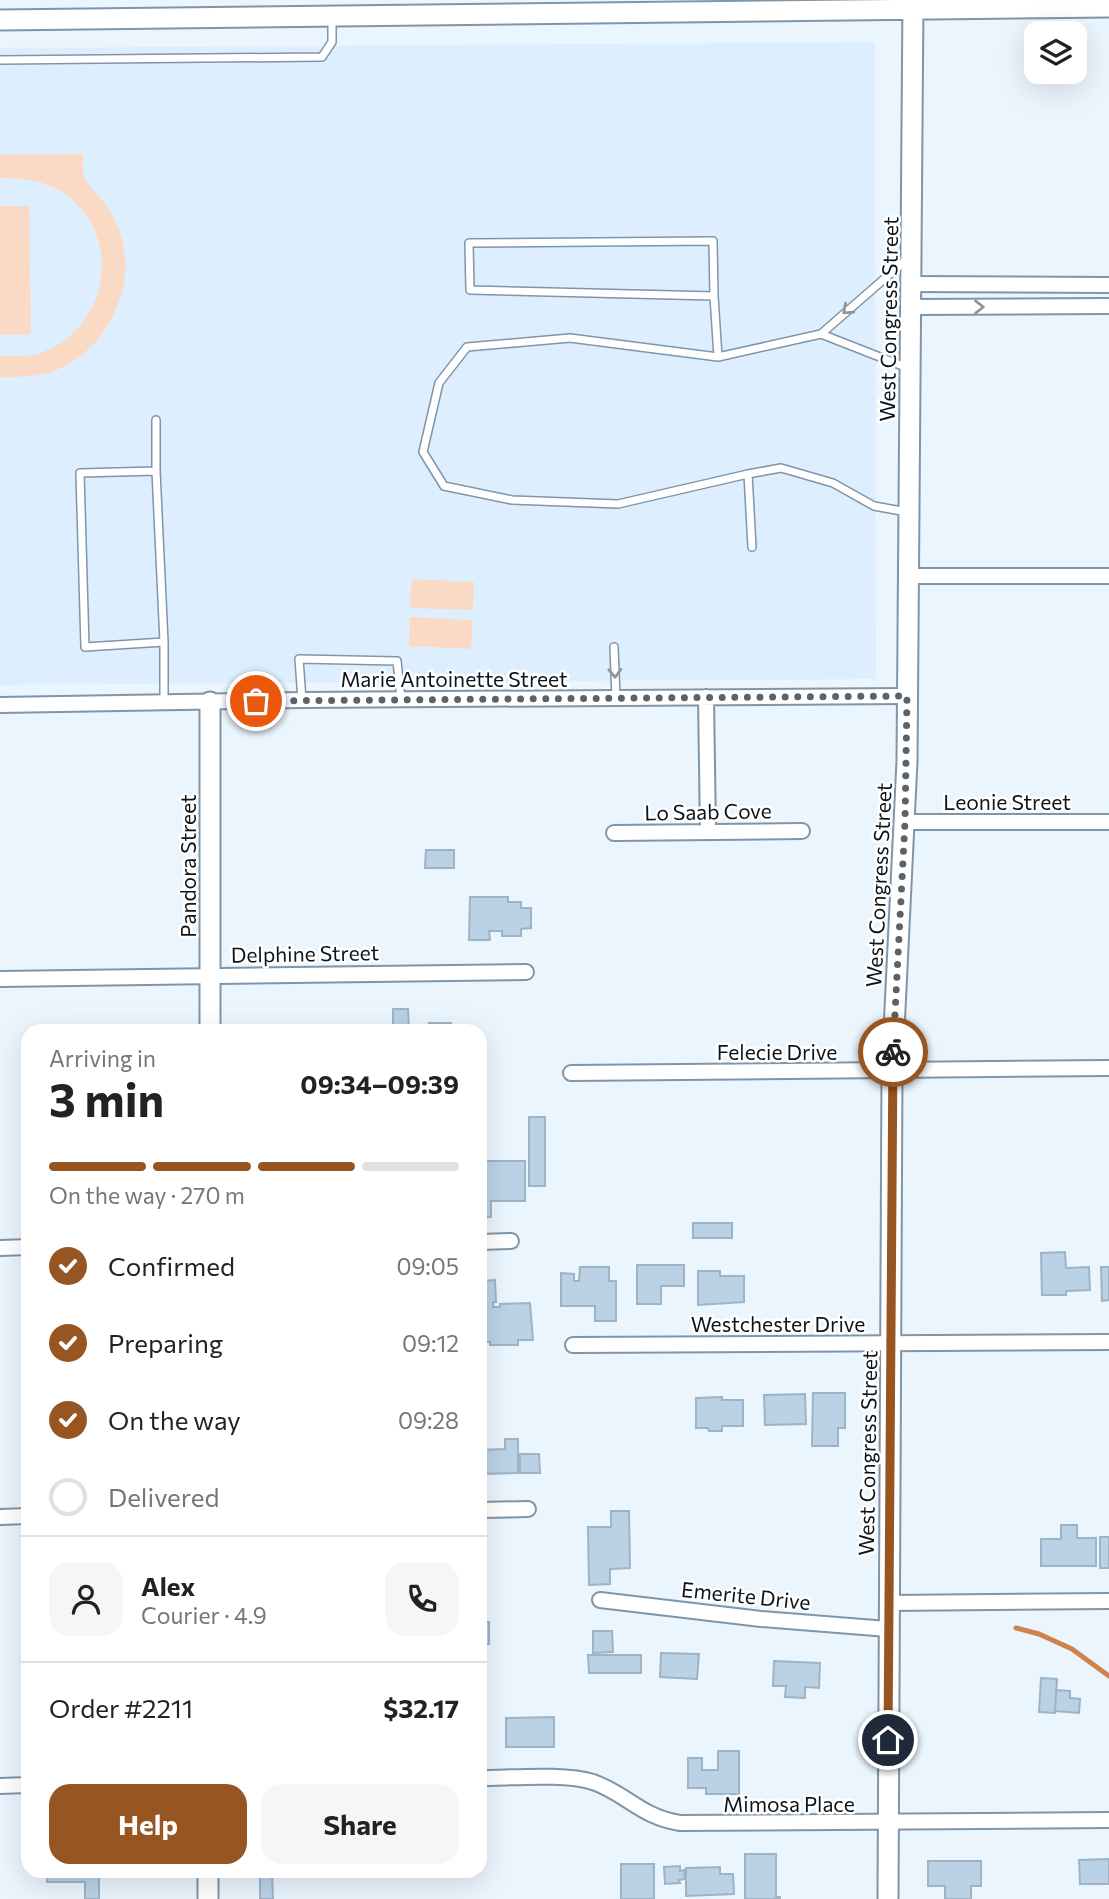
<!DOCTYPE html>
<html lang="en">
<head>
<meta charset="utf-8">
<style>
  :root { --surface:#fff; --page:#f6f6f6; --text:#222; --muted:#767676; --line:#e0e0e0; --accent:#975522 }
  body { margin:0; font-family:Commissioner,sans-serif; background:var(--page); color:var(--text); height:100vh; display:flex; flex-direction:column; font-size:26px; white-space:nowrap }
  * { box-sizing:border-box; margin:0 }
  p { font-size:23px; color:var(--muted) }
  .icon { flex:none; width:38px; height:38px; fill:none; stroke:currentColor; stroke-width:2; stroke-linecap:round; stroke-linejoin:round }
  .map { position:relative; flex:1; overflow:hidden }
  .panel { position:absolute; left:21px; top:1024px; width:466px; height:854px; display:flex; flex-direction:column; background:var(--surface); border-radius:21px; box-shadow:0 7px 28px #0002 }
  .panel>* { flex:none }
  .controls { position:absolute; left:1024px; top:21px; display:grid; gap:14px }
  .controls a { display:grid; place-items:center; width:63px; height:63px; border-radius:14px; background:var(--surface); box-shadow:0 7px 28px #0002; font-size:35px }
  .pin { position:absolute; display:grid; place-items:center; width:60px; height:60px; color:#fff; margin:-30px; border:4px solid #fff; border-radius:50%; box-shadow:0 2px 7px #0007 }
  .courier { position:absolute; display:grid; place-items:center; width:70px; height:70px; margin:-35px; border:5px solid #975522; border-radius:50%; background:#fff; color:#222; box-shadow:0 2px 9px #0007 }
  .summary em { font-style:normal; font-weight:700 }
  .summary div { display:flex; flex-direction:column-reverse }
  .summary { display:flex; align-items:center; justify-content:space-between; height:119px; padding:0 28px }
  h1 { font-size:46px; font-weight:700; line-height:52px }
  .bar { display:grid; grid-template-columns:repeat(4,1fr); gap:10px 7px; align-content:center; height:84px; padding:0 28px }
  .bar i { height:9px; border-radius:5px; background:var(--line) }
  .bar .current { background:var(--accent) }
  .bar p { grid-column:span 4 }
  .line { display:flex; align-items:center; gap:18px; padding:0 28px; border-top:2px solid var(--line) }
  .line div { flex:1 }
  .round { display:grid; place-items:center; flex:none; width:74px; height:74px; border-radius:21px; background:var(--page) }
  ol { padding:0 28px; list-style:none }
  li { display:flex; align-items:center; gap:21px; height:77px }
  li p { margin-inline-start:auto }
  li .icon { padding:7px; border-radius:50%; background:var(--accent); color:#fff; stroke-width:4 }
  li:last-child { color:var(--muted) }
  li i { width:38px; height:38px; border:4px solid var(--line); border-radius:50% }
  .action { display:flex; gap:14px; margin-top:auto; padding:14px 28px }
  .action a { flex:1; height:80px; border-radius:21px; background:var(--accent); color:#fff; font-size:28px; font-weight:700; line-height:80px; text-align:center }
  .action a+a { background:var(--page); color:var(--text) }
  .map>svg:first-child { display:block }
  .built { fill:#ddefff }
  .green { fill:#fbdac5 }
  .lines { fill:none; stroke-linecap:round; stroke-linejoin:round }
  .stream { stroke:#ce824c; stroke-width:5 }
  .building { fill:#bbd2e6; stroke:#9db4c7; stroke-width:2 }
  .lane-casing { stroke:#7f95a8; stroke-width:10 }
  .street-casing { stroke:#7f95a8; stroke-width:18 }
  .secondary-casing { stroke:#7f95a8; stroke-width:23 }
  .lane { stroke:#fff; stroke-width:7 }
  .street { stroke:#fff; stroke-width:14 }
  .secondary { stroke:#fff; stroke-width:19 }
  .oneway { stroke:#929598 }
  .done { stroke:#5a636a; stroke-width:7; stroke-dasharray:0 12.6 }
  .route { stroke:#975522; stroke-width:9 }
  .labels { text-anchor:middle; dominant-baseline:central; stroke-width:5; stroke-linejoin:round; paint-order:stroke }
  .street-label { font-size:21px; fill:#0c141b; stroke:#fff }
</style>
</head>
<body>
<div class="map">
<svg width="1109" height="1899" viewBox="0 0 1109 1899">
  <rect width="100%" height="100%" fill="#ebf5fd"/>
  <!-- built -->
  <path class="built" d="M875,42L876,679L0,685V48Z"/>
  <!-- green -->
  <path class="green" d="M83,154C83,161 82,169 84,176C85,185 98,193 103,201C110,209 115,219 119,229C140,286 107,354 48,373C33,377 16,377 0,377V356C14,356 29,357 43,352C110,326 124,232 62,192C43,180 22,178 0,178V155Z
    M0,206H29L31,334L0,335Z
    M412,579L474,582L473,610L410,608Z
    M410,617L473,620L471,649L409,646Z"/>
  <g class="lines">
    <!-- stream -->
    <path class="stream" d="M1016,1628L1039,1634L1072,1649L1109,1676"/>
  </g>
  <!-- building -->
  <path class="building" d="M426,850H454V868H425Z
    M470,897H508V902H521V908H531V928L521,929V936H502V931H489L490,940H469Z
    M393,1009H408L409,1029L429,1028V1023H451V1031H391L393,1030Z
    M529,1117H545V1186H529Z
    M480,1161H525V1201H491V1217H480Z
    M693,1223H732V1238H693Z
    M1065,1252L1066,1268L1089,1267L1090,1290L1066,1291V1295H1042L1041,1253Z
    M637,1265H684V1286H661V1304H637Z
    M580,1267H609V1281H616V1321H595V1306H561V1273L574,1274V1281H579Z
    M1101,1267H1109V1300L1102,1301Z
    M698,1271H720V1276H744V1302L698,1305Z
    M495,1280L496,1302H493V1307H500V1304L530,1303L533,1340H518V1345H490V1342H484V1336H480V1281Z
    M813,1393H845V1428H838V1446H812Z
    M805,1394L806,1424L765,1425L764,1395Z
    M722,1397V1400H743V1426H722V1431H709L708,1428H696V1398Z
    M505,1439H518V1473L480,1474V1450L505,1449Z
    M520,1454H539L540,1473H520Z
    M611,1511H629L630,1568L610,1569V1584L589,1585L588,1527H611Z
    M1061,1525H1077V1538H1096V1566H1041V1539H1061Z
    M1100,1537H1109V1568H1100Z
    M480,1622H489V1644H480Z
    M593,1631H612L613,1652L593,1653Z
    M661,1653L699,1654L697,1679L660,1677Z
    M588,1655H641V1673H589Z
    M774,1661L820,1663L819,1688L805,1687V1698L785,1697L786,1686H773Z
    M1041,1678L1057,1679L1055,1713L1039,1712Z
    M1056,1690L1070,1691V1698L1080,1699L1079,1713L1055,1711Z
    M554,1717V1747H506V1718Z
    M718,1751H739V1794H706V1788H688V1758H702V1770H718Z
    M745,1854H776V1897H780V1899H745Z
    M1109,1859V1884H1080L1079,1860Z
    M928,1861H981V1886H971V1899H945V1886H928Z
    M621,1864H654V1899H621Z
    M680,1866V1871L684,1870L685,1879L679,1880L680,1883L665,1884L664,1867Z
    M720,1867V1874H733L734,1894L686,1896V1868Z
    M47,1871H99V1899H85V1882H47Z
    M247,1871H272L273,1899H260V1874H247Z"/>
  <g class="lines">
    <!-- lane casing -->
    <g class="lane-casing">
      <path id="lane" d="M0,60L322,57L332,42V18
        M713,241L714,296L470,290L469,243Z
        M714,296L718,357
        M821,334L908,368
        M156,420V471L80,473L85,647L164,642V702
        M156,471L164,642
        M748,474L618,504L512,500L444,486L423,452L439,383L467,347L570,338L718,357L821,334L907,259
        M752,547L748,474L781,468L833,483L874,506L907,512
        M614,647L616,698
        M302,700L299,659L397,661L401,699"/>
    </g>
    <!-- street casing -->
    <g class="street-casing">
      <path id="street" d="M911,284L1109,285
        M911,307L1109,306
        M907,576H1109
        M706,697L708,832
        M0,705L302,700L907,696
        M905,822H1109
        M614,833L802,831
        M0,979L526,972
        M571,1073L1109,1068
        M480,1242L511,1241
        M0,1248L28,1247
        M573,1345L1109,1342
        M480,1510L528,1509
        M0,1517L28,1516
        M600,1600L761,1619L888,1629
        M889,1603L1109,1601
        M480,1778C511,1778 565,1773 593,1782C627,1794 641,1817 680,1823L1109,1820
        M0,1786L28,1785"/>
    </g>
    <!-- secondary casing -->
    <g class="secondary-casing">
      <path id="secondary" d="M0,20L1109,7
        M210,702V1031
        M208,1899V1871
        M888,1899L892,1071L907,761L913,0"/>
    </g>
    <!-- lane -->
    <use href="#lane" class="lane"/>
    <!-- street -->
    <use href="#street" class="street"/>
    <!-- secondary -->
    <use href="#secondary" class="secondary"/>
  </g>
  <!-- one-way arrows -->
  <defs><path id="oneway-chevron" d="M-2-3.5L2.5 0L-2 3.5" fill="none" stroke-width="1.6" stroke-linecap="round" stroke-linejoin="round" transform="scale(1.75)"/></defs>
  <g class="oneway">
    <use href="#oneway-chevron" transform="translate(979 307)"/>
    <use href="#oneway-chevron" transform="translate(847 310) rotate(138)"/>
    <use href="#oneway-chevron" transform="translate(615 673) rotate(88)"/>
  </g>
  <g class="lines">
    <!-- done -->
    <path class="done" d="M256,701L907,696L905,822L893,1052"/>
    <!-- route -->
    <path class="route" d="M888,1740L893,1052"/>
  </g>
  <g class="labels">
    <!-- street labels -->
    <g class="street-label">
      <text transform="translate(888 319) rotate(-89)">West Congress Street</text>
      <text x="454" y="678">Marie Antoinette Street</text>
      <text x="1007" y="801">Leonie Street</text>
      <text transform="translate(708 811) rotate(-1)">Lo Saab Cove</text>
      <text transform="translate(187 866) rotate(-90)">Pandora Street</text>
      <text transform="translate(878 885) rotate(-87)">West Congress Street</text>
      <text transform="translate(305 953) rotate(-1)">Delphine Street</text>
      <text x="777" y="1051">Felecie Drive</text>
      <text x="778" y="1323">Westchester Drive</text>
      <text transform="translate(867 1453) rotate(-89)">West Congress Street</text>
      <text transform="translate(746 1595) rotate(6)">Emerite Drive</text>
      <text x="789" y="1803">Mimosa Place</text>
    </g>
  </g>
</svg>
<div class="controls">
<a><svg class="icon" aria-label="layers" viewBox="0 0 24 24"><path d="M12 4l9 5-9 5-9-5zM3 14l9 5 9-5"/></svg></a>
</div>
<div class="pin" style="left:256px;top:701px;background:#ea580c"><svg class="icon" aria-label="bag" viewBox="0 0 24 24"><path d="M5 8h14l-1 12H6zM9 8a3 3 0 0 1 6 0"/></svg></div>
<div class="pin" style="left:888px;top:1740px;background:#1f2937"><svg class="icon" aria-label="home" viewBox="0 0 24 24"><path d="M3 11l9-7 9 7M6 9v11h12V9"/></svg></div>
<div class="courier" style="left:893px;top:1052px"><svg class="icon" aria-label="bike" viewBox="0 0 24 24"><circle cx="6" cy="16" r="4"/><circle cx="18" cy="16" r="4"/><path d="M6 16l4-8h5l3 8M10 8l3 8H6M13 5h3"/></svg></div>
<section class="panel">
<div class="summary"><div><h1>3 min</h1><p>Arriving in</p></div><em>09:34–09:39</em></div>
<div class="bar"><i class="current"></i><i class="current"></i><i class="current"></i><i></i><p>On the way · 270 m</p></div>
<ol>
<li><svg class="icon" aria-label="check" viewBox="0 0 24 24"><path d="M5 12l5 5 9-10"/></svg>Confirmed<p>09:05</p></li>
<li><svg class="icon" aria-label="check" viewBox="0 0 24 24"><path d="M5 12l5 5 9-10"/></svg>Preparing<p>09:12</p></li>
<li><svg class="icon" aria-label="check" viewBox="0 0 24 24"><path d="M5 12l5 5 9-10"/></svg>On the way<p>09:28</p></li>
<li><i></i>Delivered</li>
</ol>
<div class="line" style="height:126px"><a class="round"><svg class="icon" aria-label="person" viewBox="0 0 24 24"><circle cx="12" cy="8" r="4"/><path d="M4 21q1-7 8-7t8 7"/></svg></a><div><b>Alex</b><p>Courier · 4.9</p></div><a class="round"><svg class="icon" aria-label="phone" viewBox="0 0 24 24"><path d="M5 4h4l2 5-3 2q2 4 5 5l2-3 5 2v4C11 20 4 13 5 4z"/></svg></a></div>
<div class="line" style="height:91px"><div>Order #2211</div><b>$32.17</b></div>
<div class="action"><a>Help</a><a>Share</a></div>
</section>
</div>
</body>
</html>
